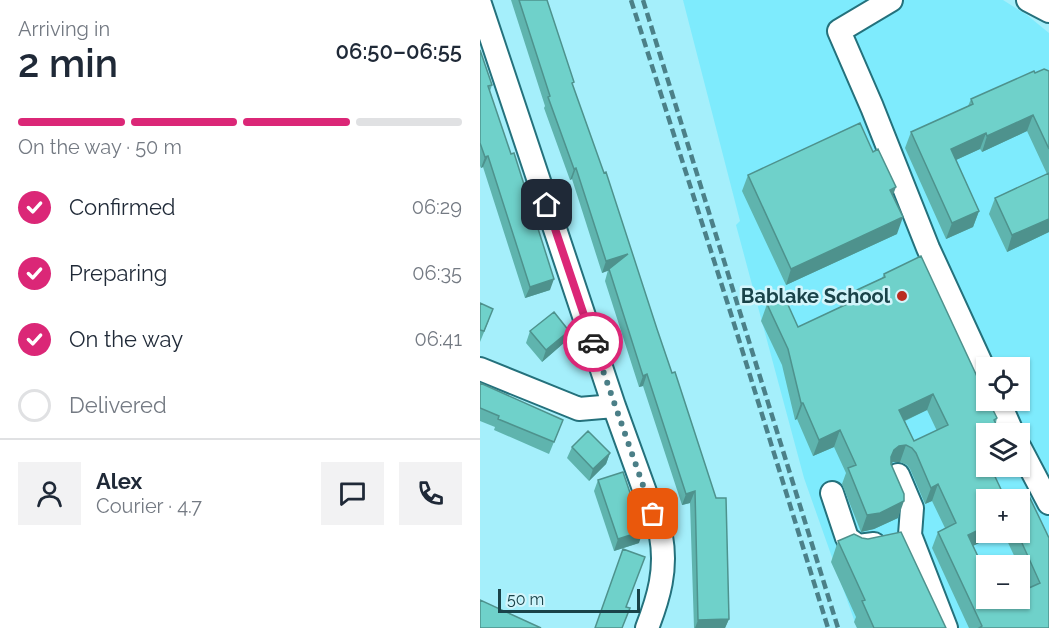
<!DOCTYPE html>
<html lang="en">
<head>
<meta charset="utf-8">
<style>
  :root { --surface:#fff; --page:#f2f2f3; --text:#1f2937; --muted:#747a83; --line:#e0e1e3; --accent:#db2777 }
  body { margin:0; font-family:Raleway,sans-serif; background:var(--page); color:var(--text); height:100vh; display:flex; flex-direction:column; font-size:22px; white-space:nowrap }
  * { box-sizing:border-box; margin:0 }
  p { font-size:20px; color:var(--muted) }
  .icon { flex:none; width:33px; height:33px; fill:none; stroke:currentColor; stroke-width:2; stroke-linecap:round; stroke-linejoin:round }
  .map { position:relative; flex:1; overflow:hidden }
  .drawer { display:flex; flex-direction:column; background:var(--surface); width:480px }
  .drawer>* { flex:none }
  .tools { position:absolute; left:496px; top:357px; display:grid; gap:12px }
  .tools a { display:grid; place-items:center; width:54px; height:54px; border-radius:0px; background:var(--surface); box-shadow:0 2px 4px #0004; font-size:30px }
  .scale { position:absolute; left:18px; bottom:15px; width:142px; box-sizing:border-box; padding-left:6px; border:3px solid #1a4349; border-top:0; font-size:16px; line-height:21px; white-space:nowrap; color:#1a4349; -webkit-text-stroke:4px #d2f5fb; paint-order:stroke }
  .pin { position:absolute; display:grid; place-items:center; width:51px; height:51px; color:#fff; margin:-26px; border-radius:12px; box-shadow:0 3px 9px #0006 }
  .courier { position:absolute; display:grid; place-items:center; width:60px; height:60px; margin:-30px; border:4px solid #db2777; border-radius:50%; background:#fff; color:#222; box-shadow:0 2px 8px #0007 }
  .summary em { font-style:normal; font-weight:600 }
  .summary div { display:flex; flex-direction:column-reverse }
  .summary { display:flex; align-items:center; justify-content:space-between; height:102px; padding:0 18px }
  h1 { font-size:39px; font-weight:600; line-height:45px }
  .bar { display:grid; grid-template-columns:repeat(4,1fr); gap:9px 6px; align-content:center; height:72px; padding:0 18px }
  .bar i { height:8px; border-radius:4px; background:var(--line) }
  .bar .selected { background:var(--accent) }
  .bar p { grid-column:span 4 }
  .line { display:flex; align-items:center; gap:15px; padding:0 18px; border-top:2px solid var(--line) }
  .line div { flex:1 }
  .round { display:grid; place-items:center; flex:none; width:63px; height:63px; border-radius:0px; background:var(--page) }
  ol { padding:0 18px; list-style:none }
  li { display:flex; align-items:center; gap:18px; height:66px }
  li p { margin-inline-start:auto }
  li .icon { padding:6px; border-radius:50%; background:var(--accent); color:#fff; stroke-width:4 }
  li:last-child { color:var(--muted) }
  li i { width:33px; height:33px; border:3px solid var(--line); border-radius:50% }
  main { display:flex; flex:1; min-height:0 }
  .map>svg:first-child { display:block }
  .built { fill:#7eebfd; fill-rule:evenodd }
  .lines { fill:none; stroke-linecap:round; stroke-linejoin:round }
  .minor-casing { stroke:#24717c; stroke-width:26 }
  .minor { stroke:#fff; stroke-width:22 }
  .rail { stroke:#4b8088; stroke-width:4.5; stroke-dasharray:9 4.5; stroke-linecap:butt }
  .wall { fill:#5fb4ae; fill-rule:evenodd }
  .shaded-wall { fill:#4e928d }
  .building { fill:#6fd1ca; stroke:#4e928d; stroke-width:1.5; fill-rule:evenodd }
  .done { stroke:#4b7f87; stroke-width:6; stroke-dasharray:0 10.8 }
  .route { stroke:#db2777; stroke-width:8 }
  .poi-dot { fill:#ba2c21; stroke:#d2f5fb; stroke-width:2 }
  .labels { text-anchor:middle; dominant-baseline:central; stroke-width:5; stroke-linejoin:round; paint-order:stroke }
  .poi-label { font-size:20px; font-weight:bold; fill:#1a4349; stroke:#d2f5fb; text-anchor:end }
</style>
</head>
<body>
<main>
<section class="drawer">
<div class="summary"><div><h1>2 min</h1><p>Arriving in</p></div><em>06:50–06:55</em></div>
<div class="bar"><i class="selected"></i><i class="selected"></i><i class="selected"></i><i></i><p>On the way · 50 m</p></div>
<ol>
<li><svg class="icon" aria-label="check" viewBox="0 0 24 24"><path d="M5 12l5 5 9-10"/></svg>Confirmed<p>06:29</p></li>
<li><svg class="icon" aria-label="check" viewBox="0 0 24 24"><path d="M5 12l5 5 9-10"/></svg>Preparing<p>06:35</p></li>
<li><svg class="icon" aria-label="check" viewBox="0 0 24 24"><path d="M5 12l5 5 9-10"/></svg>On the way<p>06:41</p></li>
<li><i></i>Delivered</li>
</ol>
<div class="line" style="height:108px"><a class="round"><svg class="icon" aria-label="person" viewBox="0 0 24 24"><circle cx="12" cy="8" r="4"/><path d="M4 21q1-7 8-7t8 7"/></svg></a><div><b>Alex</b><p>Courier · 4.7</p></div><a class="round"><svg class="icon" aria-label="chat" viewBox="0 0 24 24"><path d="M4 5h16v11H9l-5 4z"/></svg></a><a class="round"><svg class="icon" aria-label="phone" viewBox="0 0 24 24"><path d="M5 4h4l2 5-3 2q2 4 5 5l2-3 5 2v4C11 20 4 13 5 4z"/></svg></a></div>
</section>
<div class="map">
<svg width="569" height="628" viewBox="0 0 569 628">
  <rect width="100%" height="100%" fill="#a5effb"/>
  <!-- built -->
  <path class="built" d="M203,0H523L547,15L569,33V628H377L324,478L256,225L260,221ZM507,368H540V400H507ZM507,434H540V466H507ZM507,500H540V532H507ZM507,566H540V598H507Z"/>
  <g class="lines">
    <!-- minor casing -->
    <g class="minor-casing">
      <path id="minor" d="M411,0L359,31L392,107L448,248L507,376
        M548,0L569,11
        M0,4L134,406L181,536C187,569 179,597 167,628
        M0,369L99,409L134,406
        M518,400L533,434
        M540,448L569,503
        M418,475L432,508L430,535L466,628
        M352,493L367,538L378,546L394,544"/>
    </g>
    <!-- minor -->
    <use href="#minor" class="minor"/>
    <!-- rail -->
    <path class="rail" d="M151,0L251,314L348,628
      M163,0L358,628"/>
  </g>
  <!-- wall -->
  <path class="wall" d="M31,0H67L93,86L177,329L249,619L245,628H214L210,503L202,505L163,386L159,387L125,281L128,270L122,273L92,179L90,180L64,108L65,106Z
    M0,50L12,85L10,91L70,290L45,298L3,167L1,168L0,166Z
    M569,71V232L527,252L509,214L515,198L567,174L547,131L502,152L500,149L476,160L499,211L493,227L466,239L425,148L431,132L488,106L491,99L555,73Z
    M268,175L417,234L306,285L262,191Z
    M404,274L517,418L507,466H524L523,468L513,473L507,532H522L493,546L519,602L549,588L540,568V566H539L523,532H540L548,494L569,628H489L452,548L458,532L465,528L452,501L445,504L430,469L427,465L420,462H413L411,464L418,518L394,529L381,532L362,484L366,473L354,447L333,456L317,419L315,420L302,365L281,321L287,304L318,327L360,307L364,296L402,278ZM447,410L457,431L434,441L425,421Z
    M0,303L9,320L0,342Z
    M50,331H89L85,342L62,362L46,343Z
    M0,383L83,420L69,454L14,430L15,427L0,421Z
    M92,447L130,453L126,464L109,481L87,458Z
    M118,480L159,543L134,551L114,491Z
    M382,538L466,628H377L374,622L376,617L351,562L358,541Z"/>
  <!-- shaded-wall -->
  <path class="shaded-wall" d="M553,115L547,131L502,152L507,136Z
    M506,133L500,149L465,165L471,149Z
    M8,156L3,167L1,168L5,157Z
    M96,168L92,179L90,180L94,169Z
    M416,187L410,203V190Z
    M499,211L493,227L466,239L472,223Z
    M423,217L417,234L306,285L311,269Z
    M569,219V232L527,252L532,235Z
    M148,254L144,265L122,273L126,261Z
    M74,279L70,290L45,298L50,287Z
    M89,331L85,342L62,362L66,350Z
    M167,374L163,386L159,387L163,376Z
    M453,394L447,410L413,426L419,410Z
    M321,403H323L317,419L315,420Z
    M360,430L354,447L333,456L339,440Z
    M426,445L420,462H413L408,466L405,473L414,450L419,446Z
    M130,453L126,464L109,481L113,469Z
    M507,466H524L523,468L502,478Z
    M458,484L452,501L445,504L451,488Z
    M215,491L210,503L202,505L206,494Z
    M424,501L418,518L394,529L381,532L387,515Z
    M507,526V532H522L482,551L488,535Z
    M163,531L159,543L134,551L138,539Z
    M249,619L245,628H215L218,620Z"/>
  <!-- building -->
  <path class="building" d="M39,0H67L94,82L92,83L124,173L126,172L177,329L192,373L195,372L236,498H246L249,619L218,620L215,491L206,494L167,374L163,376L129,269L148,254L126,261L96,168L94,169L68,97L70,96Z
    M0,50L12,85L8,86L31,154L34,153L74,279L50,287L8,156L5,157L0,143Z
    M564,69L569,71V149L553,115L507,136L506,133L471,149L499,211L472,223L431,132L493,104L491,99L554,71L555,73Z
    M380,123L393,152L398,149L416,187L410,190L423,217L311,269L268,175Z
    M569,173V219L532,235L515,198Z
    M441,256L507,398V400H508L517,418L514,420L521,434H507V466H510L526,500H507V526L488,535L507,576V598H518L519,602L527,598H540V592L560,583L537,532H540V500H536L548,494L569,538V628H499L502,626L458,532L476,523L458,484L451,488L436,453L432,448L426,445L419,446L414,450L411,457V464L424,494V501L400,513L387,515L368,468L376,465L360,430L339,440L323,403H321L308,349L287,304L304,296L318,327L367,304L364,296L405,277L404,274ZM453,394L468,425L434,441L419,410Z
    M0,303L13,309L4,331L0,330Z
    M74,312L89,331L66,350L50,331Z
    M0,383L83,420L74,442L18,419L19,416L0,408Z
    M108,431L130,453L113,469L92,447Z
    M143,472L163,531L138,539L118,480Z
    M421,532L466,628H394L382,601L385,600L358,541L374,534L382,538L388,539Z
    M143,549L165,557L146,607L150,608L142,628H115Z
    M0,600L61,628H0Z"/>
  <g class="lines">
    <!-- done -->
    <path class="done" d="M113,342L173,514"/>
    <!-- route -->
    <path class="route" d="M67,205L113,342"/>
  </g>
  <!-- markers -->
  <circle class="poi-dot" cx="422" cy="296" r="6"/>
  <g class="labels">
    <!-- poi labels -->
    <g class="poi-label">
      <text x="410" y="296">Bablake School</text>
    </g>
  </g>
</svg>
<div class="tools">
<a><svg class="icon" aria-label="locate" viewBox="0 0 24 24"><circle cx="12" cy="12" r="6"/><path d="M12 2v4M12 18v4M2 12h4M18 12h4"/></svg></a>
<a><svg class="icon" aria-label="layers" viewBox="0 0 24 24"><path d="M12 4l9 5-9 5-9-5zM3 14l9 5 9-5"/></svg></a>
<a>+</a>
<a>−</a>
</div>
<div class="scale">50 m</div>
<div class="pin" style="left:173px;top:514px;background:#ea580c"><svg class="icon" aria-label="bag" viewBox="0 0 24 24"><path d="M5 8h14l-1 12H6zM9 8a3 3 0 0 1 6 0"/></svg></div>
<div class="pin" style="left:67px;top:205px;background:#1f2937"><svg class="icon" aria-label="home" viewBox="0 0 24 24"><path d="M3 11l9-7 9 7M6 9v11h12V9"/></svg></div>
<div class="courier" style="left:113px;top:342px"><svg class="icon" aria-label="car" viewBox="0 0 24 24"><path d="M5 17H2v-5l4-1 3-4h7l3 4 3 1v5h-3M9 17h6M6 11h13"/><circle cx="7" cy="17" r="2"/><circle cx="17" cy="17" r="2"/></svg></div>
</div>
</main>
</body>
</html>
